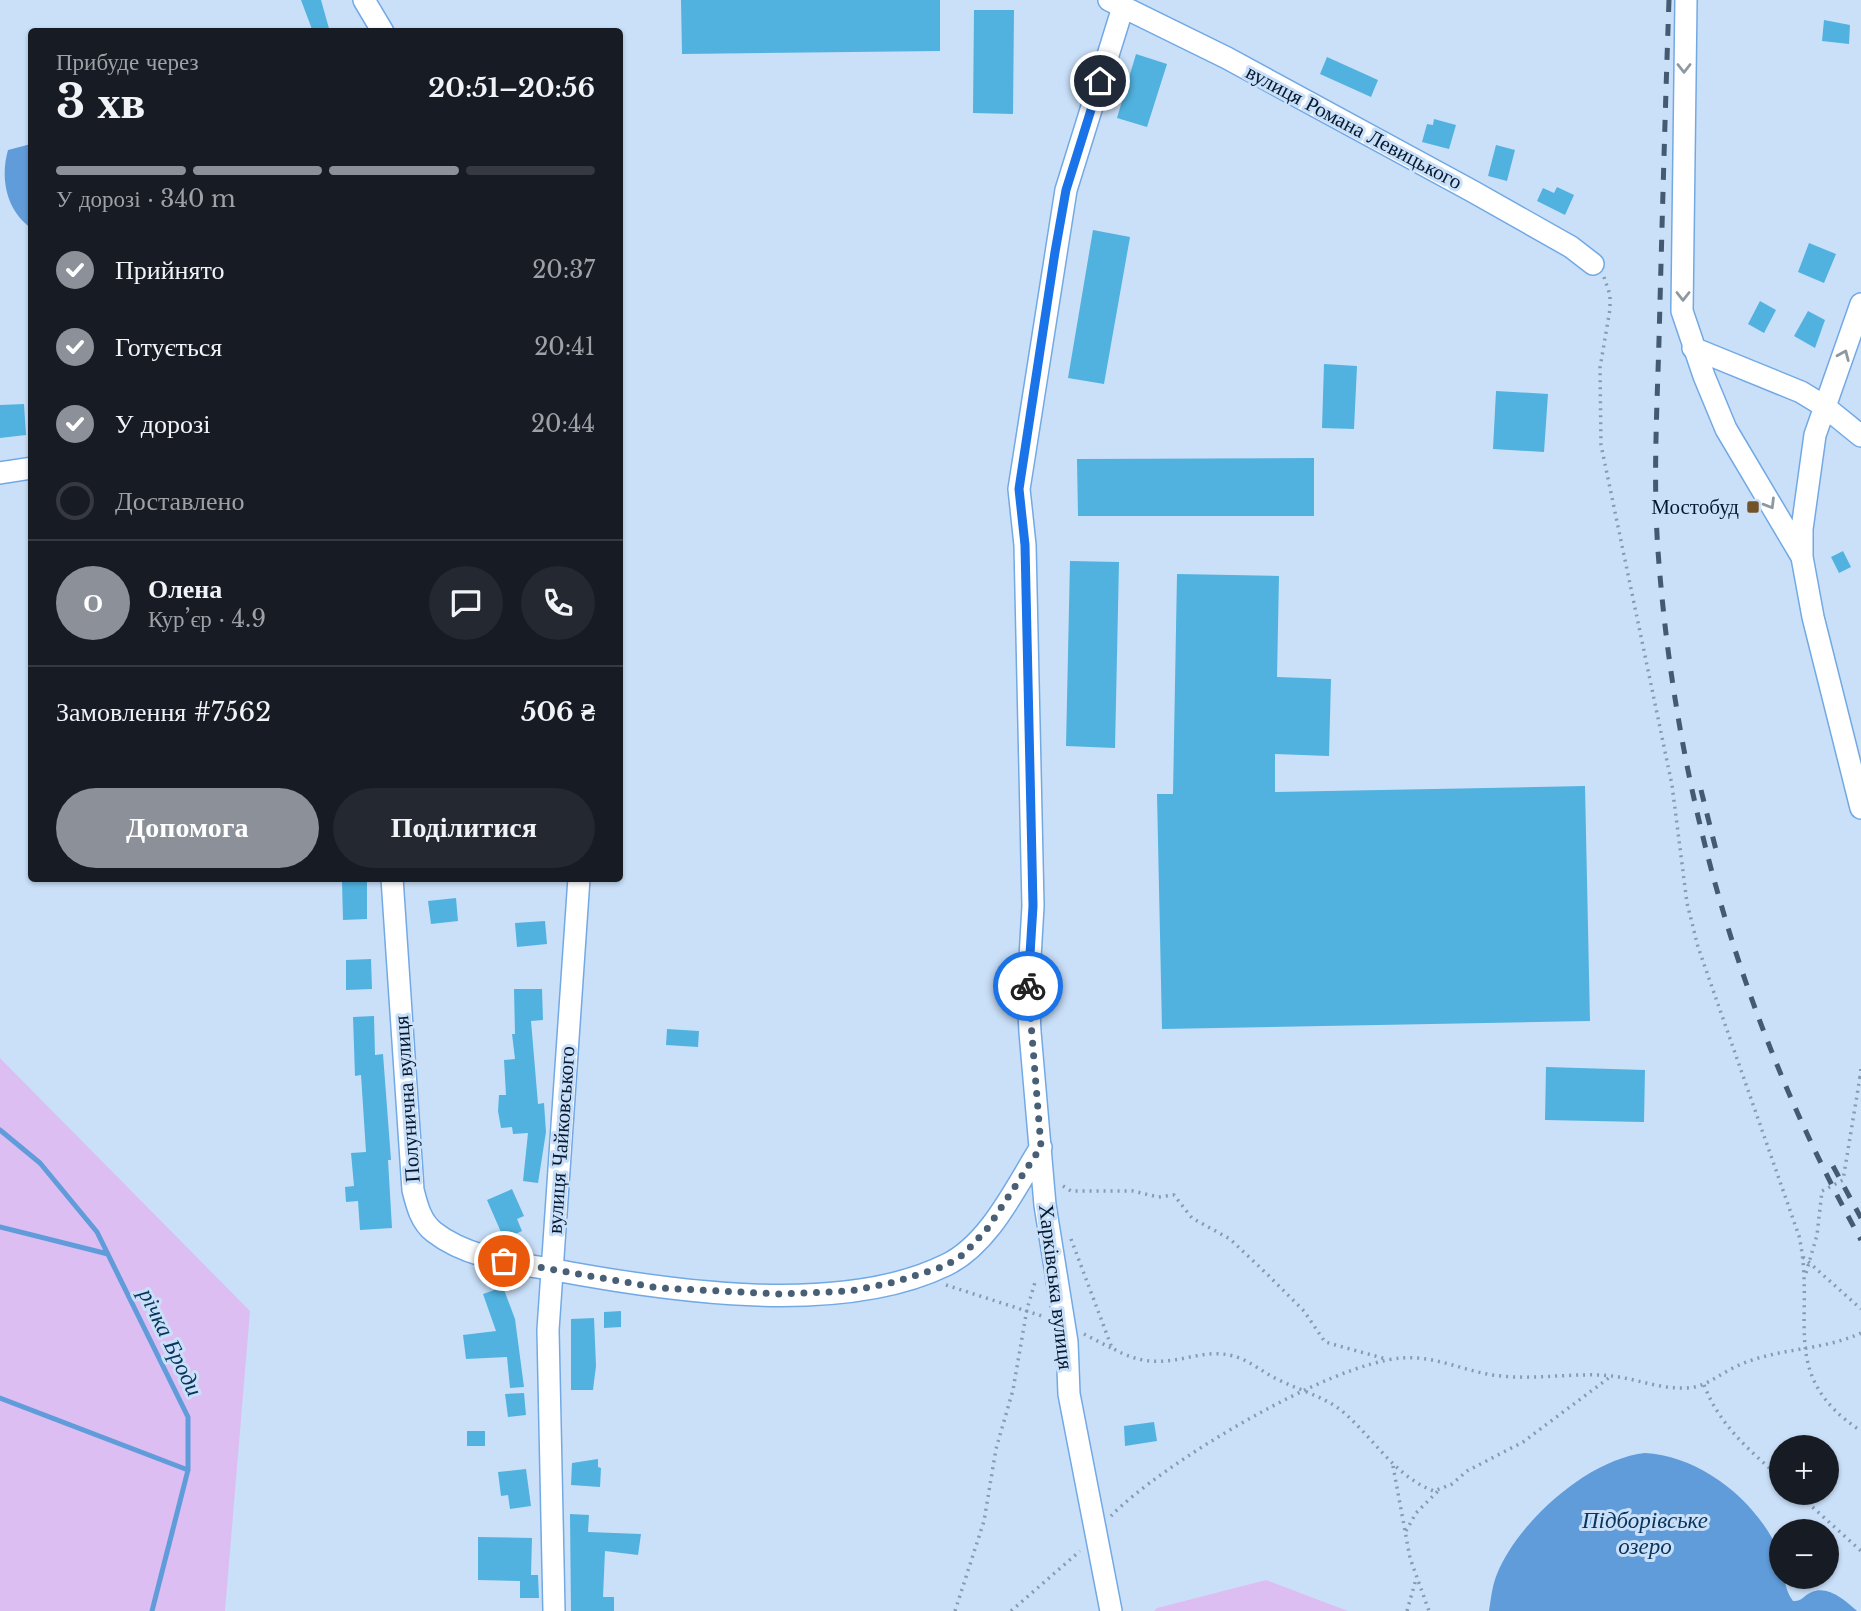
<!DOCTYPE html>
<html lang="uk">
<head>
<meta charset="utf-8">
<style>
  :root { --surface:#171b24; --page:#242831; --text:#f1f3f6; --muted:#9ea1a6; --line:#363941; --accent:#8c9099 }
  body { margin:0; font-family:"Libre Baskerville",serif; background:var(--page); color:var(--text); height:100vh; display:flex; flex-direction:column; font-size:26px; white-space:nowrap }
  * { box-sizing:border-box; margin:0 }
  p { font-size:23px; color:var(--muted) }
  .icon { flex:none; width:38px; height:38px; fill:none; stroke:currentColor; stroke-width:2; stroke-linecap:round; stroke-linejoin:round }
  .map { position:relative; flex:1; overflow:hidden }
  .side { position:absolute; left:28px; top:28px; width:595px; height:854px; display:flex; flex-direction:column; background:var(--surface); border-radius:7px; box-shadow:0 2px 5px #0004 }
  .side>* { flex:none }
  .fabs { position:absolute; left:1769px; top:1435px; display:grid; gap:14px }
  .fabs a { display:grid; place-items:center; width:70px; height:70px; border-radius:50%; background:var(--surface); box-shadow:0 2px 5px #0004; font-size:35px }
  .pin { position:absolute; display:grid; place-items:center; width:60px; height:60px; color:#fff; margin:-30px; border:4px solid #fff; border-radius:50%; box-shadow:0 2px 7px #0007 }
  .courier { position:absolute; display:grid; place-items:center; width:70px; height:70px; margin:-35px; border:5px solid #1a73e8; border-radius:50%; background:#fff; color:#222; box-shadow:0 2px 9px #0007 }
  .overview em { font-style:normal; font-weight:700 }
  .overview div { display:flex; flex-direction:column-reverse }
  .overview { display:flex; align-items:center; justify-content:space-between; height:119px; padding:0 28px }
  h1 { font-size:46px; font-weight:700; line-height:52px }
  .bar { display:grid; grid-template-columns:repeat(4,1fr); gap:10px 7px; align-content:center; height:84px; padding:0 28px }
  .bar i { height:9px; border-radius:5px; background:var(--line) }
  .bar .selected { background:var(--accent) }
  .bar p { grid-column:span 4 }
  .line { display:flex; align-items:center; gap:18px; padding:0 28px; border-top:2px solid var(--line) }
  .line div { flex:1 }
  .round { display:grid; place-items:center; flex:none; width:74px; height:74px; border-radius:37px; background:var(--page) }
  ol { padding:0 28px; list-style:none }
  li { display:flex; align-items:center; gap:21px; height:77px }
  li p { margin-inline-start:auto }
  li .icon { padding:7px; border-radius:50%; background:var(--accent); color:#fff; stroke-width:4 }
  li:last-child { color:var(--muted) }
  li i { width:38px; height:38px; border:4px solid var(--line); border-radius:50% }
  .button { display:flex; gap:14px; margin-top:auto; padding:14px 28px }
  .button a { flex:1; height:80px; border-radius:42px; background:var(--accent); color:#fff; font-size:28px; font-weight:700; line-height:80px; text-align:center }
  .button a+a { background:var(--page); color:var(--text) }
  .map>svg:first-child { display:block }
  .green { fill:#ddbef2 }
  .water { fill:#619cda }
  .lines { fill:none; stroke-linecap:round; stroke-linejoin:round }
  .stream { stroke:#619cda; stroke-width:5 }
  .building { fill:#51b2df }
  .minor-casing { stroke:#72a9e5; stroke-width:24 }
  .path { stroke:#859bb3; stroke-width:3.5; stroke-dasharray:2 5; stroke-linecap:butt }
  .minor { stroke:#fff; stroke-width:21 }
  .rail { stroke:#445a71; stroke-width:5; stroke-dasharray:12 12; stroke-linecap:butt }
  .oneway { stroke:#8e98a1 }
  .done { stroke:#495f76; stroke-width:7; stroke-dasharray:0 12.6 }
  .route { stroke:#1a73e8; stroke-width:9 }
  .poi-dot { fill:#725228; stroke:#cae0f9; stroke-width:2.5 }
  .labels { text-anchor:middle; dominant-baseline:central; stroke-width:6; stroke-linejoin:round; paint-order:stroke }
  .street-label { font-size:21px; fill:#04192f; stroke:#cae0f9 }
  .poi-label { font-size:21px; fill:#04192f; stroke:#cae0f9; text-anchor:end }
  .water-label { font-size:23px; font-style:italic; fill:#08345c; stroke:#cae0f9 }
</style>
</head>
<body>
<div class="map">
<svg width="1861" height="1611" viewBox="0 0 1861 1611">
  <rect width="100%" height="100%" fill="#cae0f9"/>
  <!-- green -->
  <path class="green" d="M0,1058L250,1311L225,1611H0Z
    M1266,1580L1348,1611H1154L1157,1608Z"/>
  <!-- water -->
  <path class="water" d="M31,144H32L31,228C6,210 0,178 8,150Z
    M1645,1453C1701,1456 1757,1501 1779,1552C1786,1569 1781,1584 1793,1601C1802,1602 1804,1595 1812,1592C1828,1585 1846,1601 1857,1611H1489C1491,1599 1492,1586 1497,1574C1518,1522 1588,1459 1645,1453Z"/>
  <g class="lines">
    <!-- stream -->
    <path class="stream" d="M0,1130L40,1163L97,1232L188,1417V1470L152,1611
      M0,1227L108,1254
      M0,1398L188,1470"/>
  </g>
  <!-- building -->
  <path class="building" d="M301,0H321L330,32H313Z
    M681,0H940V51L682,54Z
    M974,10H1014L1013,114L973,113Z
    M1824,20L1850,25L1849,44L1822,41Z
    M1136,54L1167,64L1147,127L1117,118Z
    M1327,57L1378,80L1371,97L1320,74Z
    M1434,119L1456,125L1449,149L1422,142L1427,124L1433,125Z
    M1496,145L1515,150L1507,181L1488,176Z
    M1557,187L1574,195L1565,215L1537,201L1543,188L1554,193Z
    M1093,230L1130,237L1104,384L1068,378Z
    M1809,243L1836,254L1824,283L1798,272Z
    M1760,301L1776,310L1764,333L1748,324Z
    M1808,311L1825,320L1815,348L1794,336Z
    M1324,364L1357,366L1354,429L1322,428Z
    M1496,391L1548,394L1544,452L1493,449Z
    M24,404L26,435L0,438V405Z
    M1314,458V516H1078L1077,459Z
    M1843,551L1851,567L1839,573L1831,557Z
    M1070,561L1119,562L1115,748L1066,746Z
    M1177,574L1279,576L1277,677L1331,679L1329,756L1275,754V792L1585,786L1590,1021L1162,1029L1157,794H1173Z
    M342,882H367V919L343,920Z
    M456,898L458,921L431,924L428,901Z
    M545,921L547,944L517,947L515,923Z
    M371,959L372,989L346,990V960Z
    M514,989H542L543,1020L531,1021L538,1104L544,1103L546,1132L538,1183L523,1181L528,1133L513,1134L512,1127L501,1128L498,1111L499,1095H506L504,1060L515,1059L512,1034H515Z
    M374,1016L375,1055L383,1054L391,1160H388L392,1228L360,1230L358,1201L346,1202L345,1187L354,1186L351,1153L366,1152L361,1075L355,1076L353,1017Z
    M667,1029L699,1031L698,1047L666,1045Z
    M1546,1067L1645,1070L1644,1122L1545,1120Z
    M512,1189L524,1216L517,1219L522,1231L504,1239L487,1200Z
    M503,1287L515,1319L524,1387L510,1388L507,1357L466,1359L463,1335L496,1331L483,1294Z
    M621,1311V1327L604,1328V1312Z
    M594,1318L596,1366L593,1390H571V1319Z
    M524,1393L526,1415L508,1417L505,1394Z
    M1154,1422L1157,1441L1125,1446L1124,1426Z
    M467,1431H485V1446H467Z
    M598,1459V1467L601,1468L600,1487L571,1485L572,1463Z
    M526,1469L531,1506L510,1509L508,1495L501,1496L498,1472Z
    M570,1514L589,1515L588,1532L641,1534L638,1555L605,1551L603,1597H614V1611H571Z
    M478,1537L532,1538L531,1575H538L539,1598H520V1581L478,1580Z"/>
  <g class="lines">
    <!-- minor casing -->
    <g class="minor-casing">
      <path id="minor" d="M364,0L383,32
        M1109,0L1227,58L1472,191L1571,247L1593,264
        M1686,0L1682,311L1704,376L1726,429L1802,557
        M1861,304L1815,435L1802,529V557L1813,617L1861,808
        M1693,348L1801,392L1824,406L1861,436
        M0,473L32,468
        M392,878L413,1190C417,1206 421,1222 434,1232C467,1258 515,1263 555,1270C667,1291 840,1317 946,1265C990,1244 1016,1186 1041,1147
        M554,1611L548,1330L579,878
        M1111,1611L1069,1394L1067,1342L1045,1205L1030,1032L1028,992L1033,906L1025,545L1019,489L1066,190L1123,7"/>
    </g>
    <!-- path -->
    <path class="path" d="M1604,277L1610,295V309L1600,368L1601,445L1672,785L1687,903L1698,947L1799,1236C1817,1318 1776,1375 1861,1431
      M1860,1078L1861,1067
      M1063,1186L1071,1191H1133L1158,1197L1174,1195L1192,1218L1230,1239L1268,1275L1304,1311L1325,1342L1386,1359
      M1071,1239L1112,1348C1169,1381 1197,1340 1242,1359C1255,1365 1266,1374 1279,1380C1301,1391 1323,1396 1342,1411C1373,1437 1395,1477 1434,1491L1452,1484L1467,1471L1523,1442L1610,1377
      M1803,1257L1861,1309
      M1806,1273L1817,1235L1822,1191L1843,1180L1860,1077
      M946,1285L1045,1317
      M1084,1334L1111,1348
      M1704,1385C1720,1426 1750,1451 1782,1479
      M1393,1466L1410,1558L1429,1611
      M1797,1493L1861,1551
      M1111,1516C1161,1464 1330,1363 1402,1358C1436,1355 1467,1373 1501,1376C1538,1380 1577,1372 1612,1376C1637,1379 1660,1389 1685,1388C1704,1388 1717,1376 1733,1368C1774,1347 1820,1352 1861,1333
      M1406,1531L1416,1513L1438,1491
      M955,1611L984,1521L996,1449L1013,1390L1027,1309L1036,1279
      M1011,1611L1080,1551
      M1407,1611L1416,1579"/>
    <!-- minor -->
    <use href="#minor" class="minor"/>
    <!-- rail -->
    <path class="rail" d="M1669,0C1665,113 1662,226 1659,340C1657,409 1653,481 1658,551C1676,795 1742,1025 1861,1240
      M1701,790L1718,858
      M1833,1166L1861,1218"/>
  </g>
  <!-- one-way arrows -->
  <defs><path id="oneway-chevron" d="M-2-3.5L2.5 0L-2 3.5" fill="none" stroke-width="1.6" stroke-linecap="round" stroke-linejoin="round" transform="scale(1.75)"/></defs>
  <g class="oneway">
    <use href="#oneway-chevron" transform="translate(1684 68) rotate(90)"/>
    <use href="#oneway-chevron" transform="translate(1683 296) rotate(90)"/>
    <use href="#oneway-chevron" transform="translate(1844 355) rotate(-67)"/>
    <use href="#oneway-chevron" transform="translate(1770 504) rotate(59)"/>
  </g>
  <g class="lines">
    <!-- done -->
    <path class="done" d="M504,1261L659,1288L780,1294L850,1291L895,1282L945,1266L964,1254L987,1229L1041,1147L1028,986"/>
    <!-- route -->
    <path class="route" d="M1028,986L1033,906L1025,545L1019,489L1055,252L1066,190L1100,81"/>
  </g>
  <!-- markers -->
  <rect class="poi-dot" x="1746" y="500" width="14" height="14" rx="3.5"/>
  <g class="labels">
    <!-- street labels -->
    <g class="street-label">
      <text transform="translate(1354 127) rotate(28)">вулиця Романа Левицького</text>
      <text transform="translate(407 1099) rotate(-94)">Полунична вулиця</text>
      <text transform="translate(561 1140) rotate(-86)">вулиця Чайковського</text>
      <text transform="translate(1056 1287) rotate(83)">Харківська вулиця</text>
    </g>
    <!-- poi labels -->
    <g class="poi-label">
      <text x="1739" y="507">Мостобуд</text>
    </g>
    <!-- water labels -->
    <g class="water-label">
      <text transform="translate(171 1342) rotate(64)">річка Броди</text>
      <text x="1645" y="1520">Підборівське<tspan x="1645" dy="26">озеро</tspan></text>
    </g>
  </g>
</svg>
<div class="fabs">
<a>+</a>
<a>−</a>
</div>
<div class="pin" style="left:504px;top:1261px;background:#ea580c"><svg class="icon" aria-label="bag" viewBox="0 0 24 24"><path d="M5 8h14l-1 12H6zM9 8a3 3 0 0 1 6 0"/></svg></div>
<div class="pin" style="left:1100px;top:81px;background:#1f2937"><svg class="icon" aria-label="home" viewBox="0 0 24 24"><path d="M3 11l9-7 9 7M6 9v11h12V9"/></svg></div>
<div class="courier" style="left:1028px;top:986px"><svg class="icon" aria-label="bike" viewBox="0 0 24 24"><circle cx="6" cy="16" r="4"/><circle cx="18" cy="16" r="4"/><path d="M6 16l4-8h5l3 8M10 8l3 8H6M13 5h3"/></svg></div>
<section class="side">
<div class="overview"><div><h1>3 хв</h1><p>Прибуде через</p></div><em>20:51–20:56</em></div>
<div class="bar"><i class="selected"></i><i class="selected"></i><i class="selected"></i><i></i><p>У дорозі · 340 m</p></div>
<ol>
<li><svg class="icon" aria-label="check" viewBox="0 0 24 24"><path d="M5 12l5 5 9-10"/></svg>Прийнято<p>20:37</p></li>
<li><svg class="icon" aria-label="check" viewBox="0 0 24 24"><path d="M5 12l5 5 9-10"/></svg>Готується<p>20:41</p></li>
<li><svg class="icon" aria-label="check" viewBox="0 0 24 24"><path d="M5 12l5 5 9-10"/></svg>У дорозі<p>20:44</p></li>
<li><i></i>Доставлено</li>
</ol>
<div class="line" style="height:126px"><b class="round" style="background:var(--accent);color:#fff">О</b><div><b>Олена</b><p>Кур’єр · 4.9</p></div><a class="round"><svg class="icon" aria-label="chat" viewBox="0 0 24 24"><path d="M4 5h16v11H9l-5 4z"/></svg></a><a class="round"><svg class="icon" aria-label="phone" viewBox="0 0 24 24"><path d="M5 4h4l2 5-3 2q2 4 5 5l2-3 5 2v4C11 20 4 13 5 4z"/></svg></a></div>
<div class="line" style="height:91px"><div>Замовлення #7562</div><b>506 ₴</b></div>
<div class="button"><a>Допомога</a><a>Поділитися</a></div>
</section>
</div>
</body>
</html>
